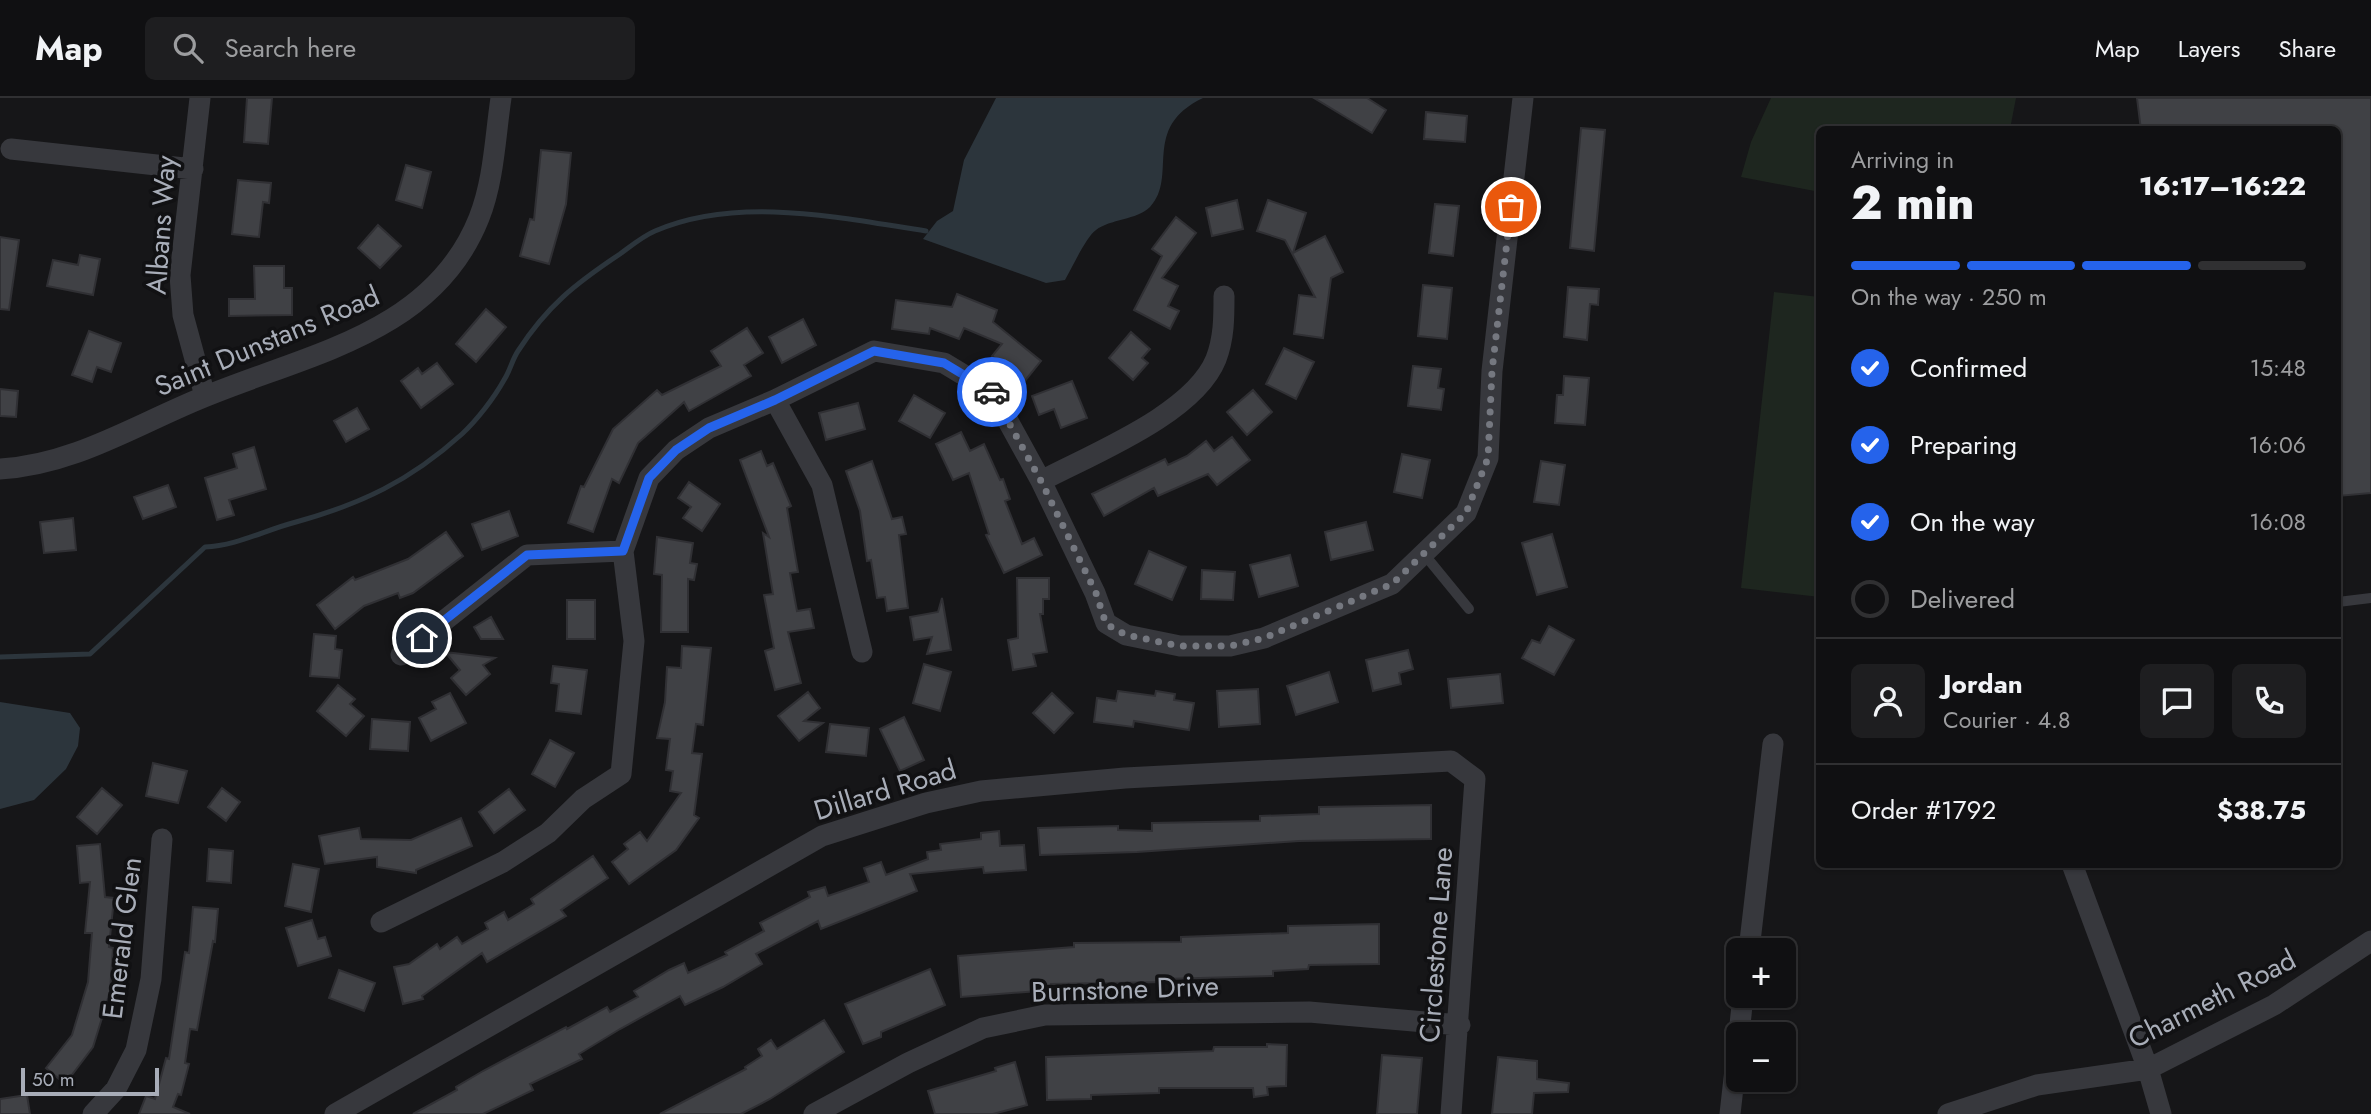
<!DOCTYPE html>
<html lang="en">
<head>
<meta charset="utf-8">
<style>
  :root { --surface:#101012; --page:#1e1e20; --text:#f1f3f6; --muted:#9c9d9f; --line:#303032; --accent:#2563eb }
  body { margin:0; font-family:Jost,sans-serif; background:var(--page); color:var(--text); height:100vh; display:flex; flex-direction:column; font-size:26px; white-space:nowrap }
  * { box-sizing:border-box; margin:0 }
  p { font-size:23px; color:var(--muted) }
  .icon { flex:none; width:38px; height:38px; fill:none; stroke:currentColor; stroke-width:2; stroke-linecap:round; stroke-linejoin:round }
  .map { position:relative; flex:1; overflow:hidden }
  .sheet { position:absolute; left:1816px; top:28px; width:525px; height:742px; display:flex; flex-direction:column; background:var(--surface); border-radius:10px; box-shadow:0 2px 5px #0004,0 0 0 2px var(--line) }
  .sheet>* { flex:none }
  .fabs { position:absolute; left:1726px; top:840px; display:grid; gap:14px }
  .fabs a { display:grid; place-items:center; width:70px; height:70px; border-radius:10px; background:var(--surface); box-shadow:0 2px 5px #0004,0 0 0 2px var(--line); font-size:35px }
  .scale { position:absolute; left:21px; bottom:18px; width:138px; box-sizing:border-box; padding-left:7px; border:4px solid #a8adb8; border-top:0; font-size:19px; line-height:24px; white-space:nowrap; color:#a8adb8; -webkit-text-stroke:5px #111113; paint-order:stroke }
  .pin { position:absolute; display:grid; place-items:center; width:60px; height:60px; color:#fff; margin:-30px; border:4px solid #fff; border-radius:50%; box-shadow:0 2px 7px #0007 }
  .courier { position:absolute; display:grid; place-items:center; width:70px; height:70px; margin:-35px; border:5px solid #2563eb; border-radius:50%; background:#fff; color:#222; box-shadow:0 2px 9px #0007 }
  .headline em { font-style:normal; font-weight:800 }
  .headline div { display:flex; flex-direction:column-reverse }
  .headline { display:flex; align-items:center; justify-content:space-between; height:119px; padding:0 35px }
  h1 { font-size:46px; font-weight:800; line-height:52px }
  .bar { display:grid; grid-template-columns:repeat(4,1fr); gap:10px 7px; align-content:center; height:84px; padding:0 35px }
  .bar i { height:9px; border-radius:5px; background:var(--line) }
  .bar .current { background:var(--accent) }
  .bar p { grid-column:span 4 }
  .line { display:flex; align-items:center; gap:18px; padding:0 35px; border-top:2px solid var(--line) }
  .line div { flex:1 }
  .round { display:grid; place-items:center; flex:none; width:74px; height:74px; border-radius:10px; background:var(--page) }
  ol { padding:0 35px; list-style:none }
  li { display:flex; align-items:center; gap:21px; height:77px }
  li p { margin-inline-start:auto }
  li .icon { padding:7px; border-radius:50%; background:var(--accent); color:#fff; stroke-width:4 }
  li:last-child { color:var(--muted) }
  li i { width:38px; height:38px; border:4px solid var(--line); border-radius:50% }
  header { display:flex; align-items:center; gap:42px; box-sizing:border-box; height:98px; padding:0 35px; background:var(--surface); border-bottom:2px solid var(--line) }
  header strong { font-size:33px }
  nav { display:flex; gap:38px; margin-inline-start:auto; font-size:24px }
  .search { width:490px; height:63px; background:var(--page); display:flex; align-items:center; gap:18px; box-sizing:border-box; padding:0 24px; border-radius:10px; color:var(--muted); font-size:26px }
  .map>svg:first-child { display:block }
  .green { fill:#1e261f }
  .water { fill:#2c353c }
  .lines { fill:none; stroke-linecap:round; stroke-linejoin:round }
  .stream { stroke:#2c353c; stroke-width:5 }
  .building { fill:#404145; stroke:#303034; stroke-width:2 }
  .lane { stroke:#37383d; stroke-width:10 }
  .street { stroke:#37383d; stroke-width:21 }
  .done { stroke:#757880; stroke-width:7; stroke-dasharray:0 12.6 }
  .route { stroke:#2563eb; stroke-width:9 }
  .labels { text-anchor:middle; dominant-baseline:central; stroke-width:7; stroke-linejoin:round; paint-order:stroke }
  .street-label { font-size:28px; fill:#a8adb8; stroke:#111113 }
</style>
</head>
<body>
<header>
<strong>Map</strong>
<div class="search"><svg class="icon" aria-label="search" viewBox="0 0 24 24"><circle cx="10" cy="10" r="6"/><path d="M15 15l6 6"/></svg>Search here</div>
<nav><a>Map</a><a>Layers</a><a>Share</a></nav>
</header>
<div class="map">
<svg width="2371" height="1016" viewBox="0 0 2371 1016">
  <rect width="100%" height="100%" fill="#161618"/>
  <!-- green -->
  <path class="green" d="M1771,0H2016L2010,31L1820,32V94L1741,79L1751,44Z
    M1774,194L1820,199V499L1741,490Z"/>
  <!-- water -->
  <path class="water" d="M996,0H1203C1140,30 1179,78 1150,109C1137,122 1110,121 1096,132C1086,139 1072,170 1065,182L1046,185L923,141L937,123L953,113L964,62Z
    M0,604L70,615L80,630L78,648L66,671L34,702L0,711Z"/>
  <g class="lines">
    <!-- stream -->
    <path class="stream" d="M0,559L90,556L205,449C236,448 265,432 296,424C361,406 410,383 462,336C477,322 494,300 504,282C510,273 512,262 518,253C547,208 575,186 620,156C631,148 643,138 655,133C738,97 841,120 926,133"/>
  </g>
  <!-- building -->
  <path class="building" d="M247,0H272L268,46L244,44Z
    M1314,0H1367L1386,12L1372,35Z
    M2137,0H2371V395L2338,398V32H2141Z
    M1426,14L1467,18L1465,44L1424,41Z
    M1581,30L1605,32L1594,153L1570,150Z
    M541,52L571,55L566,106L549,166L520,158L530,121L534,122Z
    M406,67L431,74L422,110L396,102Z
    M238,82L271,85L269,105L263,104L259,139L232,136Z
    M1237,102L1243,131L1212,138L1206,110Z
    M1268,102L1306,115L1293,155L1325,138L1343,174L1331,180L1323,240L1294,236L1299,197L1315,199L1285,142L1257,133Z
    M1435,106L1459,108L1453,158L1429,155Z
    M1176,119L1196,135L1162,180L1178,188L1168,208L1179,213L1170,231L1134,212L1162,158L1152,151Z
    M378,127L401,148L380,170L358,150Z
    M0,139L19,142L9,212L0,211Z
    M80,157L100,161L93,197L47,188L53,162L78,167Z
    M254,168H284V190H292V217L229,218V201H255Z
    M1423,187L1452,190L1447,241L1418,238Z
    M1568,189L1599,191L1598,207L1590,206L1587,242L1564,239Z
    M957,196L997,212L993,224L1041,263L1024,284L992,258L1002,246L964,230L959,241L930,230L929,236L892,231L896,202L952,209Z
    M486,211L506,229L476,264L456,246Z
    M803,221L816,247L782,265L769,239Z
    M747,230L763,255L744,267L751,278L689,313L684,304L638,345L619,385L612,381L593,434L568,425L581,388L584,389L613,331L657,292L662,297L721,268L711,253Z
    M89,233L121,245L111,274L97,269L92,284L72,277Z
    M1131,234L1150,251L1142,260L1148,265L1133,282L1109,260Z
    M1284,250L1314,264L1296,301L1266,286Z
    M437,265L453,286L421,310L401,283L418,270L422,276Z
    M1413,268L1441,271L1438,290L1444,291L1441,312L1408,308Z
    M1564,278L1589,280L1585,327L1555,325L1557,297H1563Z
    M1072,283L1087,320L1061,330L1054,311L1039,317L1032,298Z
    M0,291L18,293L16,319L0,318Z
    M1253,292L1272,314L1247,337L1227,314Z
    M914,297L945,315L930,340L899,323Z
    M858,305L865,331L826,342L819,315Z
    M357,310L369,331L346,344L334,323Z
    M961,334L970,353L984,346L1000,382L1003,381L1010,401L1005,403L1022,446L1034,440L1042,457L1004,475L986,437L989,436L969,375L953,382L936,346Z
    M1232,339L1250,362L1217,387L1208,376L1158,398L1154,390L1104,418L1092,396L1165,361L1168,367L1187,358L1206,343L1214,353Z
    M254,349L266,391L229,402L234,417L217,422L205,380L237,370L233,356Z
    M761,353L767,368L773,365L791,408L787,410L798,474L790,475L797,513L810,511L814,530L788,534L801,585L775,592L765,553L774,550L764,497L773,496L763,435L769,439L740,362Z
    M1402,356L1430,362L1422,400L1394,394Z
    M872,363L892,421L902,419L906,436L899,437L908,510L887,513L885,499L877,500L871,462L867,463L860,413L846,373Z
    M1541,363L1565,367L1559,407L1534,404Z
    M689,384L720,406L702,433L683,420L691,409L678,400Z
    M168,387L176,409L143,421L134,399Z
    M509,413L518,438L482,452L472,426Z
    M73,420L76,452L44,455L40,424Z
    M1366,424L1373,452L1331,462L1325,434Z
    M446,434L463,458L413,495L400,500L398,495L364,508L335,531L317,507L353,479L355,482L408,461Z
    M1552,436L1567,489L1537,497L1522,445Z
    M657,439L693,445L690,465L697,466L694,482L688,481V534H661L662,477L654,476Z
    M1149,453L1186,469L1172,502L1135,486Z
    M1290,457L1298,488L1259,499L1250,467Z
    M1202,472L1235,474L1233,502L1201,501Z
    M1017,480H1049V501H1043V516H1040L1047,554L1033,556L1036,568L1013,572L1008,542L1018,540Z
    M942,500L951,552L927,556L932,539L914,542L910,519L938,514Z
    M567,502H595V541H567Z
    M491,519L503,541H481L474,529Z
    M1549,528L1574,542L1554,577L1522,560L1532,542L1540,545Z
    M314,536L336,538L335,551L342,552L339,580L310,578Z
    M682,548L711,550L703,627L696,626L692,655L702,656L694,717L699,720L676,752L629,786L612,764L628,751L624,746L640,734L647,743L681,695L670,693L673,673L666,672L670,641L657,640L665,604L667,569L681,570Z
    M1408,552L1413,571L1399,575L1401,586L1373,593L1366,562Z
    M445,554L495,560L483,567L490,576L466,597L451,580L460,572Z
    M924,566L951,574L940,613L913,605Z
    M553,568L587,572L581,616L556,613L559,586L551,585Z
    M1329,574L1338,604L1296,617L1287,588Z
    M1500,576L1503,605L1451,610L1448,581Z
    M338,587L355,601L350,606L364,618L346,638L317,613Z
    M1258,591L1260,626L1219,629L1217,593Z
    M1118,593L1155,598L1156,593L1175,596L1174,602L1194,605L1189,632L1134,623L1133,629L1094,624L1097,600L1116,603Z
    M808,594L820,610L804,623L823,625L799,643L778,618Z
    M450,595L466,625L431,643L419,620L436,611L432,604Z
    M1052,595L1073,615L1054,635L1033,615Z
    M904,619L924,662L900,673L880,631Z
    M372,621L410,624L408,653L370,651Z
    M830,626L869,630L866,658L826,654Z
    M550,642L574,655L555,689L532,676Z
    M153,665L187,673L178,705L146,698Z
    M102,690L122,707L97,736L77,719Z
    M222,690L240,704L226,723L208,709Z
    M509,691L525,712L494,735L479,714Z
    M1431,707V741L1299,743L1137,754L1040,757L1038,730L1118,728V732L1152,733V725L1260,723V718L1319,716V709Z
    M461,720L472,748L416,772V775L377,769V759L325,766L319,738L359,730L361,741L411,742Z
    M999,733L1000,748L1024,747L1026,772L984,775L983,769L910,776L917,793L821,831L818,823L756,856L762,866L723,889L685,907L680,898L620,931L579,956L582,961L530,986L533,992L483,1016H413L457,992L456,989L483,973L566,929L567,931L607,909L610,914L638,899L634,893L669,872L684,865L688,875L727,857L725,854L764,833L760,825L810,799L808,794L825,789L828,798L869,784L864,770L881,764L886,777L928,761L927,754L941,752L940,746L981,741V735Z
    M100,746L105,799L114,800L109,849L113,850L110,894L93,949L65,986L46,970L72,937L88,884L92,835H85L90,784L80,785L77,748Z
    M209,751L233,753L231,785L207,783Z
    M593,758L608,780L561,812L566,818L487,864L482,855L422,898L423,901L403,906L394,869L409,866L437,846L440,851L457,839L462,846L488,831L485,825L504,814L508,822L534,806L531,801Z
    M293,766L319,771L311,814L285,808Z
    M193,809L218,811L215,844L213,843L197,932L190,931L185,965L189,966L181,997L178,996L173,1009L190,1016H139L146,998L155,1001L166,960L169,961L185,854L189,855Z
    M312,822L318,841L325,839L331,858L298,868L286,830Z
    M1379,826V866L1309,867L1308,871L1273,873V878L1165,881V884L1051,886L1052,892L961,899L958,858L1074,849V845L1181,844V839L1288,835V828Z
    M930,871L945,907L881,934V939L863,946L845,906Z
    M339,872L375,885L364,913L329,900Z
    M824,922L844,954L770,1001L741,1016H660L746,971L745,969L762,958L758,951L771,942L777,951Z
    M1267,946L1287,947L1286,988L1267,989L1268,997L1254,999L1253,990H1159V995L1091,997V1001L1047,1002L1046,959L1213,953L1214,949H1267Z
    M1382,957L1422,960L1417,1016H1377Z
    M1498,959L1537,963V981L1569,985L1568,994L1534,995L1532,1016H1492Z
    M1015,964L1027,1007L993,1016H935L928,993L996,973L995,970Z
    M27,997L30,1016H0V1001Z"/>
  <g class="lines">
    <!-- lane -->
    <path class="lane" d="M1424,456L1469,511
      M2338,504L2371,500"/>
    <!-- street -->
    <path class="street" d="M200,0L180,177L183,217L205,298
      M11,51L193,71
      M775,302L822,387L862,554
      M0,371C74,367 137,326 204,299C307,256 433,236 479,120C494,82 495,40 501,0
      M1041,383C1092,356 1194,316 1216,261C1224,240 1224,220 1224,198
      M401,557L527,457L623,453
      M2072,766L2148,971L2161,1016
      M381,824L503,764L548,735L583,701L621,676L634,543L623,453L649,380L676,352L709,330L775,302L874,253L944,265L992,294L1041,383L1095,495L1106,525L1126,537L1180,548H1230L1264,540L1392,486L1466,415L1488,360L1492,273L1523,0
      M1749,852L1773,646
      M1739,936L1743,898
      M93,1016L116,991L136,952L151,881L162,741
      M335,1016L822,738L926,705L981,693L1125,680L1451,663L1475,681L1451,1016
      M814,1016L908,965L983,930L1045,917L1309,914L1460,927
      M1730,1016L1738,945
      M1948,1016L2037,987L2148,971L2274,907L2371,843"/>
  </g>
  <g class="lines">
    <!-- done -->
    <path class="done" d="M992,294L1041,383L1096,495L1106,526L1126,537L1180,548H1230L1264,540L1392,486L1466,415L1488,360L1492,273L1511,109"/>
    <!-- route -->
    <path class="route" d="M422,540L527,457L623,453L649,380L676,352L709,330L775,302L874,253L944,265L992,294"/>
  </g>
  <g class="labels">
    <!-- street labels -->
    <g class="street-label">
      <text transform="translate(161 127) rotate(-86)">Albans Way</text>
      <text transform="translate(267 243) rotate(-23)">Saint Dunstans Road</text>
      <text transform="translate(885 692) rotate(-17)">Dillard Road</text>
      <text transform="translate(122 840) rotate(-83)">Emerald Glen</text>
      <text transform="translate(1436 847) rotate(-86)">Circlestone Lane</text>
      <text transform="translate(1125 891) rotate(-2)">Burnstone Drive</text>
      <text transform="translate(2212 901) rotate(-27)">Charmeth Road</text>
    </g>
  </g>
</svg>
<div class="fabs">
<a>+</a>
<a>−</a>
</div>
<div class="scale">50 m</div>
<div class="pin" style="left:1511px;top:109px;background:#ea580c"><svg class="icon" aria-label="bag" viewBox="0 0 24 24"><path d="M5 8h14l-1 12H6zM9 8a3 3 0 0 1 6 0"/></svg></div>
<div class="pin" style="left:422px;top:540px;background:#1f2937"><svg class="icon" aria-label="home" viewBox="0 0 24 24"><path d="M3 11l9-7 9 7M6 9v11h12V9"/></svg></div>
<div class="courier" style="left:992px;top:294px"><svg class="icon" aria-label="car" viewBox="0 0 24 24"><path d="M5 17H2v-5l4-1 3-4h7l3 4 3 1v5h-3M9 17h6M6 11h13"/><circle cx="7" cy="17" r="2"/><circle cx="17" cy="17" r="2"/></svg></div>
<section class="sheet">
<div class="headline"><div><h1>2 min</h1><p>Arriving in</p></div><em>16:17–16:22</em></div>
<div class="bar"><i class="current"></i><i class="current"></i><i class="current"></i><i></i><p>On the way · 250 m</p></div>
<ol>
<li><svg class="icon" aria-label="check" viewBox="0 0 24 24"><path d="M5 12l5 5 9-10"/></svg>Confirmed<p>15:48</p></li>
<li><svg class="icon" aria-label="check" viewBox="0 0 24 24"><path d="M5 12l5 5 9-10"/></svg>Preparing<p>16:06</p></li>
<li><svg class="icon" aria-label="check" viewBox="0 0 24 24"><path d="M5 12l5 5 9-10"/></svg>On the way<p>16:08</p></li>
<li><i></i>Delivered</li>
</ol>
<div class="line" style="height:126px"><a class="round"><svg class="icon" aria-label="person" viewBox="0 0 24 24"><circle cx="12" cy="8" r="4"/><path d="M4 21q1-7 8-7t8 7"/></svg></a><div><b>Jordan</b><p>Courier · 4.8</p></div><a class="round"><svg class="icon" aria-label="chat" viewBox="0 0 24 24"><path d="M4 5h16v11H9l-5 4z"/></svg></a><a class="round"><svg class="icon" aria-label="phone" viewBox="0 0 24 24"><path d="M5 4h4l2 5-3 2q2 4 5 5l2-3 5 2v4C11 20 4 13 5 4z"/></svg></a></div>
<div class="line" style="height:91px"><div>Order #1792</div><b>$38.75</b></div>
</section>
</div>
</body>
</html>
